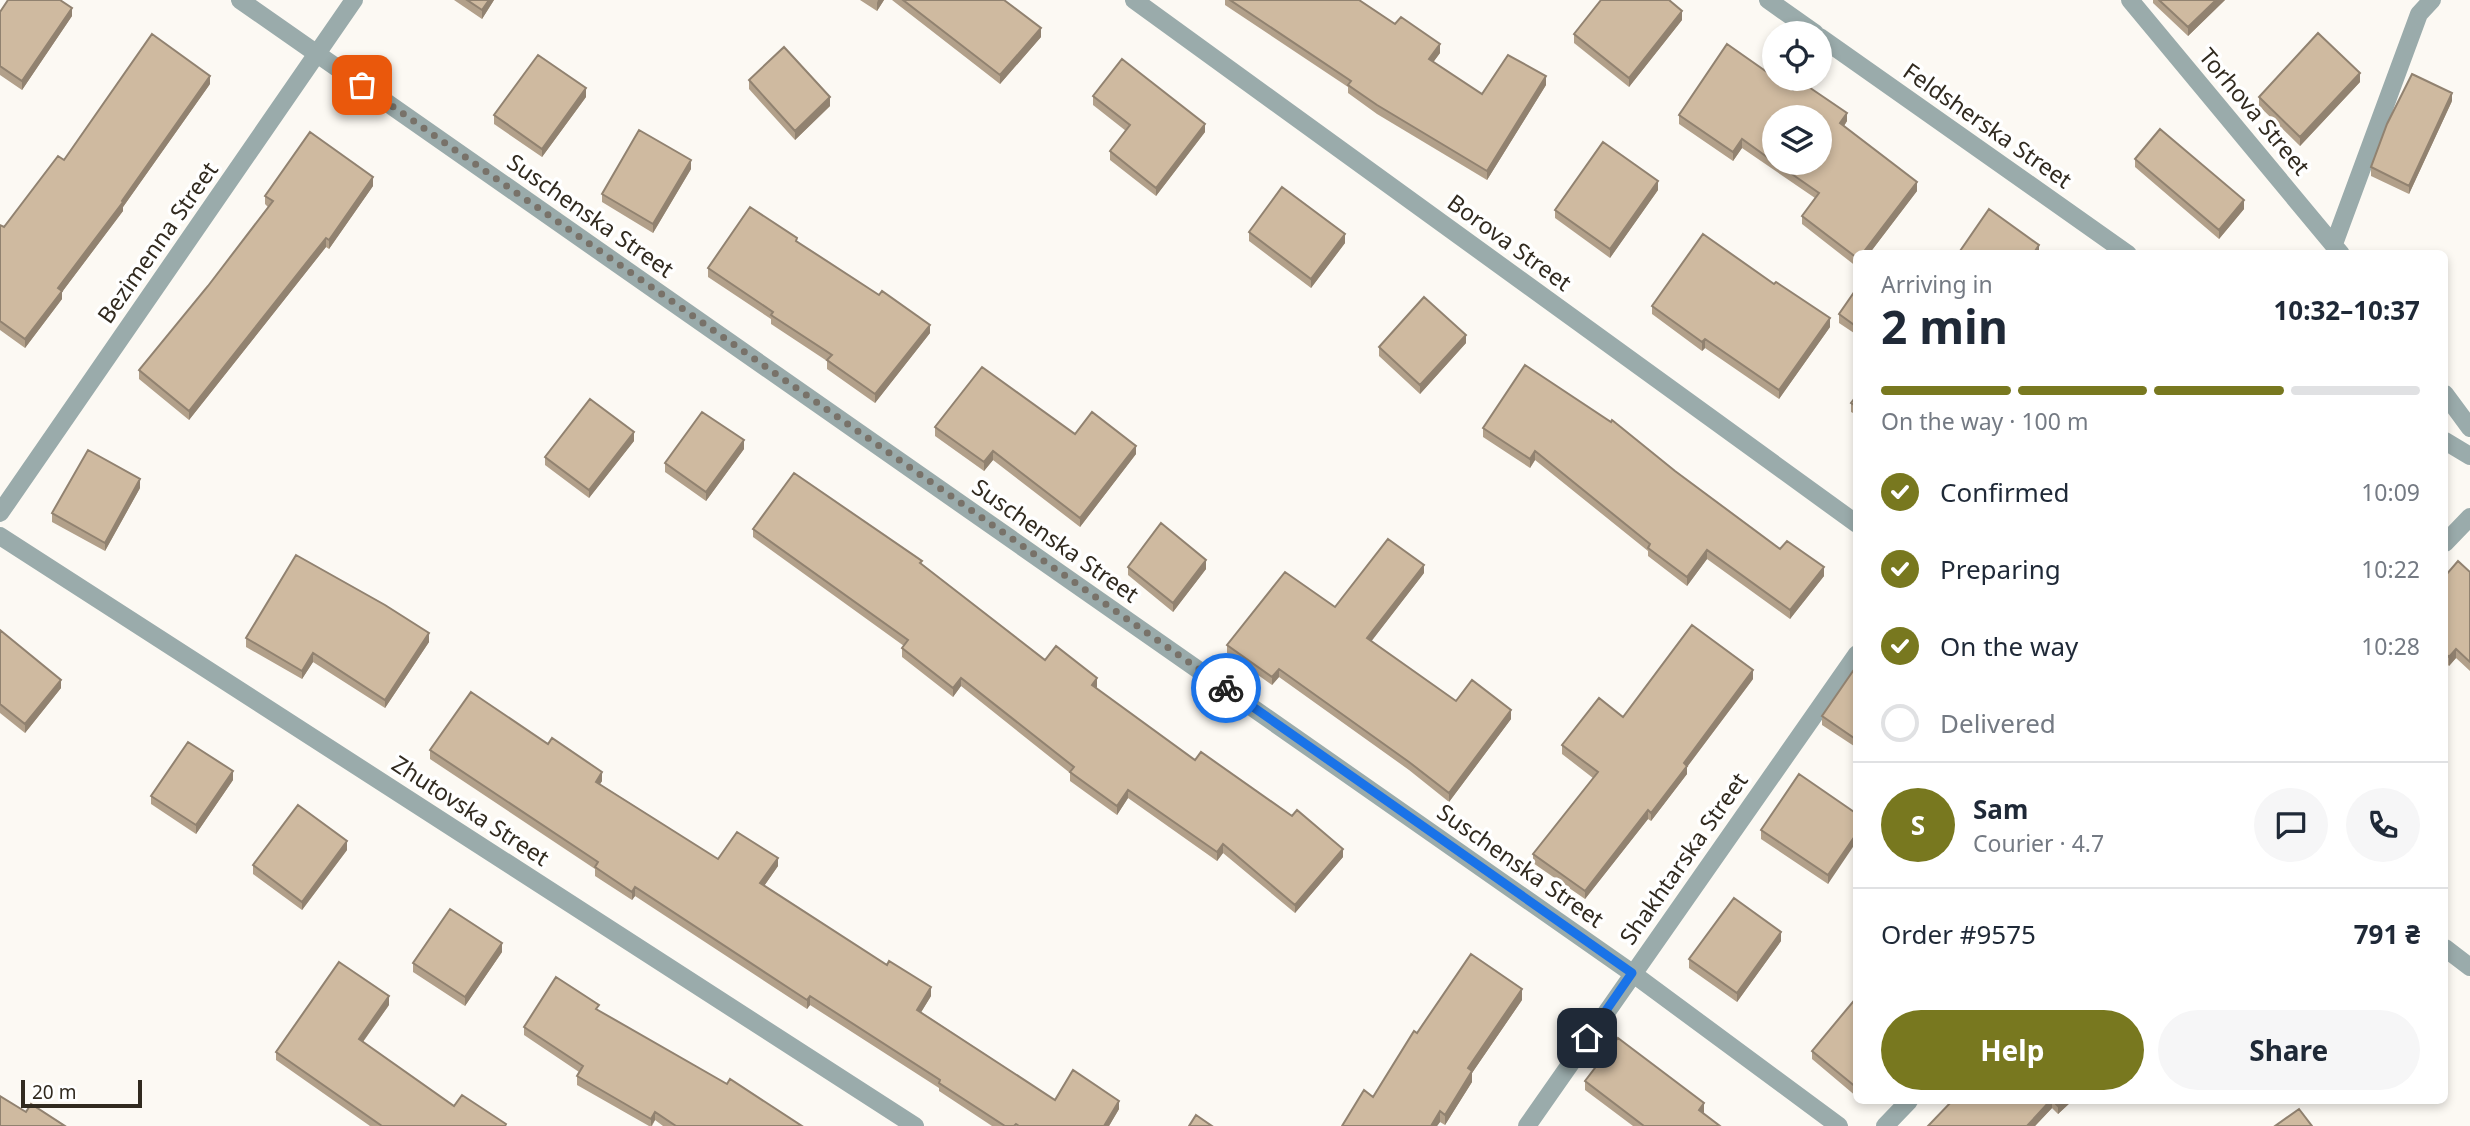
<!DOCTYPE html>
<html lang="en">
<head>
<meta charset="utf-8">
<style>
  :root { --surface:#fff; --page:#f6f6f7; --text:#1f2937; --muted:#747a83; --line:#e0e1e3; --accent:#78781f }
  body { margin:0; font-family:"Noto Sans",sans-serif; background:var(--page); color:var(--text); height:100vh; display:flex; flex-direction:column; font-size:26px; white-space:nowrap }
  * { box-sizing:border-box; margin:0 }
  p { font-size:23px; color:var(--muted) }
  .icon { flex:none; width:38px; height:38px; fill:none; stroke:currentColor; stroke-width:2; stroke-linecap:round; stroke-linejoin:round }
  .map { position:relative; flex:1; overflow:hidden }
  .details { position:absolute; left:1853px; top:250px; width:595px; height:854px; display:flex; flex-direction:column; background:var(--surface); border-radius:10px; box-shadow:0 4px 10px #0003 }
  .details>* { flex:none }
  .tools { position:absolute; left:1762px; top:21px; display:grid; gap:14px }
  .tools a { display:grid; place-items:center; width:70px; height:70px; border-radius:50%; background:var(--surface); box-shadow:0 4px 10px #0003; font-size:35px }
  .scale { position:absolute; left:21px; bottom:18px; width:121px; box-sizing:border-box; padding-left:7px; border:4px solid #312a1f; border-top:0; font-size:19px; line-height:24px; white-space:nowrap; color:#312a1f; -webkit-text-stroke:5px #fff; paint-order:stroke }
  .pin { position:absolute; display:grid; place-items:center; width:60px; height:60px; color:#fff; margin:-30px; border-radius:14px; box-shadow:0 4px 10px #0006 }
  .courier { position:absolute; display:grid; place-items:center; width:70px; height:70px; margin:-35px; border:5px solid #1a73e8; border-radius:50%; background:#fff; color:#222; box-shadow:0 2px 9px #0007 }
  .summary em { font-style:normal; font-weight:700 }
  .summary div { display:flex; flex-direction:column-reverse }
  .summary { display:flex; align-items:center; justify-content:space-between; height:119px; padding:0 28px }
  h1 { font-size:46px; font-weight:700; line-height:52px }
  .bar { display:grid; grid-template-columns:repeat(4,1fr); gap:10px 7px; align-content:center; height:84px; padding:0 28px }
  .bar i { height:9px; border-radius:5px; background:var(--line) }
  .bar .active { background:var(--accent) }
  .bar p { grid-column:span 4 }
  .line { display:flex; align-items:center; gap:18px; padding:0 28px; border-top:2px solid var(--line) }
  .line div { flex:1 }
  .round { display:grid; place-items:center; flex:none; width:74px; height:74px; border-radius:37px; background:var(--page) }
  ol { padding:0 28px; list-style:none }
  li { display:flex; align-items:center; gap:21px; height:77px }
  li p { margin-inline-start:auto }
  li .icon { padding:7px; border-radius:50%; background:var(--accent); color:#fff; stroke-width:4 }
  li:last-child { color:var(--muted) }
  li i { width:38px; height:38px; border:4px solid var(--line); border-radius:50% }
  .button { display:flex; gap:14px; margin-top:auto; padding:14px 28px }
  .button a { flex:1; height:80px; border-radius:42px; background:var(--accent); color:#fff; font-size:28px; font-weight:700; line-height:80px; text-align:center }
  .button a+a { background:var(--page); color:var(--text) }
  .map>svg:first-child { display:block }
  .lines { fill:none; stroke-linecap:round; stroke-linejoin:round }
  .street { stroke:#9aabab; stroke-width:18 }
  .wall { fill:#b2a08a; fill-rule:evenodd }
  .shaded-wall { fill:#918270 }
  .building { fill:#cfbaa0; stroke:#918270; stroke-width:2 }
  .done { stroke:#787269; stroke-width:7; stroke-dasharray:0 12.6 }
  .route { stroke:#1a73e8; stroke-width:9 }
  .labels { text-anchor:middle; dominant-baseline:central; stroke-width:7; stroke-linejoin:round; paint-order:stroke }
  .street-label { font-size:23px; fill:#312a1f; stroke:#fff }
</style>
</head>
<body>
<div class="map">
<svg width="2470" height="1126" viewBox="0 0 2470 1126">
  <rect width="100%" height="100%" fill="#fcf9f3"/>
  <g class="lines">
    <!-- street -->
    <path class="street" d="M240,0L1632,973L1839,1126
      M1134,0L1857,524
      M1768,0L1815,33
      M2130,0L2341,254
      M1820,37L2128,254
      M2334,244L2419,14L2432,0
      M2445,394L2470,428
      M2445,441L2470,456
      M0,513L354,0
      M0,536L915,1126
      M2445,543L2470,517
      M2445,948L2470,967
      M1527,1126L1857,654
      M1885,1126L1909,1101"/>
  </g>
  <!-- wall -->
  <path class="wall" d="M454,0H494L482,19Z
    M860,0H884L877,11Z
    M892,0H1004L1041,37L1000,84Z
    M1225,0H1359L1440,53L1433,62L1482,94L1546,85L1487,180L1377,114L1348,93V87L1225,5Z
    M2153,0H2225L2188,36L2153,3Z
    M0,12L72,16L22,90L0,75Z
    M1682,20L1629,87L1574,43V34Z
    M749,80L830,106L795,140L749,89Z
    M2360,82L2300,146L2259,106V97Z
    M210,84L123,207V211L62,292V299L25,348L0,330V225L4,227L64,160Z
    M1793,90L1847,121L1844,126L1917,191L1869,254H1857V267L1802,224V216L1815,198L1742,148L1733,161L1679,124V115ZM1774,117L1820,163H1774Z
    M1093,96L1205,132L1156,196L1110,160V151L1126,131L1093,105Z
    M586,97L542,157L494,124V115Z
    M2452,101L2409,194L2371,176V167Z
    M2135,159L2244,209L2219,239L2135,167Z
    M691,169L653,233L602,202V194Z
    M373,186L329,249L326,247L189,420L139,379V370L208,286L268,207L265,204V196Z
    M1658,190L1610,258L1555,218V210Z
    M1249,232L1345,243L1311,288L1249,241Z
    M797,242L930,333L875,403L827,369V361L771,324V319L708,277V268Z
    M1857,288V335L1839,323V314Z
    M1652,306L1830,327L1779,399L1705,348L1702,351L1652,314Z
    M1466,343L1420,394L1379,356V347Z
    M1857,395V415L1851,412V403Z
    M935,427L1075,434L1136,454L1080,527L993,460L984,471L935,436Z
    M1483,428L1675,471L1780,549L1824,576L1790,619L1707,559L1687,586L1648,556V551L1535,460L1530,468L1483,437Z
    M634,441L589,498L545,465V457Z
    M744,449L706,501L665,472V463Z
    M140,488L105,551L52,522V513Z
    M753,529L922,564L1045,660L1097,687L1096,688L1195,760L1343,857L1295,913L1223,853L1217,861L1128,798L1117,815L1070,781V773L961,686L953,697L902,657V648L904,646L753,537Z
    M1128,567L1206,569L1173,612L1128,575Z
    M2470,572V671L2456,658L2449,666L2445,662V576Z
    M1424,573L1371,641L1456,701L1511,719L1449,802L1409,770L1279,677L1272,685L1227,653V645L1335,607Z
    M0,630L61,688L25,733L0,713Z
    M246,638L429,642L385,708L313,662L302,679L246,647Z
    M1857,673V748L1822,725V716Z
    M1753,679L1687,767V774L1651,821L1648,819L1585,899L1533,863V854L1593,778L1562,754V745L1623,717Z
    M548,744L602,781L600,784L718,859L778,866L764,886L931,996L921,1012L1055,1100L1119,1109L1109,1126H992L939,1091V1088L810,1005L807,1009L635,896L632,900L595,876V869L430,759V750Z
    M233,780L196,834L151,804V796Z
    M1857,814L1828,884L1761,839V830Z
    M347,850L302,910L253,874V865Z
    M1781,941L1737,1002L1689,968V959Z
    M502,952L465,1006L413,972V963Z
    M1857,997V1097L1812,1059V1051Z
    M1522,1000L1472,1073V1082L1445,1125L1440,1122L1437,1126H1342L1373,1097L1417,1033Z
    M389,1005L363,1042L454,1106L506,1126H370L276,1060V1052Z
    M599,1011L727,1084L802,1126H663L655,1120L652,1126H649L577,1085V1076L579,1072L524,1035V1027Z
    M1585,1081L1704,1112L1703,1114L1720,1126H1633L1585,1090Z
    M1952,1101H2072L2058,1114L2052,1108L2035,1126H1928Z"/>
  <!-- shaded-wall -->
  <path class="shaded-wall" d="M489,0H494L482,19V10Z
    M878,0H884L877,11V3Z
    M2216,0H2225L2188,36V27Z
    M72,8V16L22,90V81Z
    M1682,11V20L1629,87V78Z
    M1041,28V37L1000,84V75Z
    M1440,44V53L1429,68V59Z
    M2360,73V82L2300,146V137Z
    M210,76V84L123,207V211L62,292V299L25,348V339L58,288L122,201Z
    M1546,76V85L1487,180V171Z
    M586,88V97L542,157V149Z
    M2452,93V101L2409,194V186Z
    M830,97V106L795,140V131Z
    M1847,113V121L1840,132V123Z
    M1205,124V132L1156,196V188Z
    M1742,139V148L1733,161V152Z
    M691,160V169L653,233V224Z
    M373,177V186L329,249V240Z
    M1658,181V190L1610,258V249Z
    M1917,182V191L1869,254H1862Z
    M2244,200V209L2219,239V230Z
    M1345,234V243L1311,288V279Z
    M326,238V247L189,420V411Z
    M2039,245V254H2033Z
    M1830,318V327L1779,399V390Z
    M930,325V333L875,403V394Z
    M1466,335V343L1420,394V385Z
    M1705,339V348L1702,351V342Z
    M634,432V441L589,498V490Z
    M744,440V449L706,501V492Z
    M1136,446V454L1080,527V518Z
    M993,451V460L984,471V462Z
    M1535,451V460L1530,468V459Z
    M140,479V488L105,551V543Z
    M1707,550V559L1687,586V577Z
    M1206,560V569L1173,612V603Z
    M1424,565V573L1367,647V638Z
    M1824,567V576L1790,619V610Z
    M429,633V642L385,708V700Z
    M2456,649V658L2449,666V657Z
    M313,653V662L302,679V671Z
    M1279,669V677L1272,685V677Z
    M1753,670V679L1687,767V774L1651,821V813L1684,763Z
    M961,678V686L953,697V688Z
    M1097,678V687L1092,693V685Z
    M61,680V688L25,733V724Z
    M1511,710V719L1449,802V793Z
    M233,771V780L196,834V825Z
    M602,772V781L596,790V782Z
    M1128,790V798L1117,815V806Z
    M1648,810V819L1585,899V891Z
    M1857,833V841L1828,884V875Z
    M347,841V850L302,910V902Z
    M1223,844V853L1217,861V852Z
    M1343,849V857L1295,913V905Z
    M778,858V866L760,892V883Z
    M635,887V896L632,900V892Z
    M1781,932V941L1737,1002V993Z
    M502,943V952L465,1006V997Z
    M931,987V996L917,1019V1010Z
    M1522,989V1000L1472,1073V1082L1445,1125V1115L1468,1068Z
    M389,996V1005L359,1047V1039Z
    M810,996V1005L807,1009V1000Z
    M1119,1101V1109L1109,1126H1104Z
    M2050,1101H2052V1108L2035,1126H2027Z
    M2063,1101H2072L2058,1114V1106Z
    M1704,1103V1112L1699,1119V1110Z
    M1440,1111V1122L1437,1126H1431Z
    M655,1112V1120L651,1126V1119Z"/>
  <!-- building -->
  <path class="building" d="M8,0H60L72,8L22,81L0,66V12Z
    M467,0H489L482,10Z
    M903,0H1004L1041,28L1000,75Z
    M1230,0H1359L1395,24L1401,17L1440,44L1429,59L1482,94L1508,55L1546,76L1487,171L1377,105L1348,85L1351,81Z
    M1601,0H1669L1682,11L1629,78L1574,34Z
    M2159,0H2216L2188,27Z
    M2318,33L2360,73L2300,137L2259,97Z
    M152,34L210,76L122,201L123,202L58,288L62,291L25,339L0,321V225L4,227L58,156L64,160Z
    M1727,44L1774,77V79H1777L1793,90L1800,81L1847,113L1840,123L1917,182L1862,254H1857V258L1802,216L1819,193L1776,163H1820V117H1774V162L1742,139L1733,152L1679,115Z
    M784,47L830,97L795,131L749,80Z
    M538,55L586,88L542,149L494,115Z
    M1122,59L1205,124L1156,188L1110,151L1130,125L1093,96Z
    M2412,74L2452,93L2409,186L2371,167L2387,124Z
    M2160,129L2244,200L2219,230L2135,159Z
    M639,130L691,160L653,224L602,194Z
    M310,132L373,177L329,240L326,238L189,411L139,370L208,286L273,201L265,196Z
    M1603,142L1658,181L1610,249L1555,210Z
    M1282,187L1345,234L1311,279L1249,232Z
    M750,207L797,238L796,241L879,295L882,291L930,325L875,394L827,360L832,355L771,315L773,312L708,268Z
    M1989,209L2039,245L2033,254H1958Z
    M1703,234L1774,284L1776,282L1830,318L1779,390L1705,339L1702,342L1652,306Z
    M1857,288V327L1839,314Z
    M1424,297L1466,335L1420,385L1379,347Z
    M1525,365L1611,422L1612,420L1675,471L1780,549L1787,541L1824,567L1790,610L1707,550L1687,577L1648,548L1650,544L1535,451L1530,459L1483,428Z
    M982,367L1075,434L1092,412L1136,446L1080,518L993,451L984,462L935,427Z
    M1857,395V407L1851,403Z
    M590,399L634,432L589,490L545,457Z
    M702,412L744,440L706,492L665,463Z
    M88,450L140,479L105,543L52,513Z
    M794,473L922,561L920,563L1045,660L1056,646L1097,678L1092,685L1195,760L1201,752L1292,816L1297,810L1343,849L1295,905L1223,844L1217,852L1128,790L1117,806L1070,772L1074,767L961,678L953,688L902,648L908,640L753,529Z
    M1161,523L1206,560L1173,603L1128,567Z
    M1388,539L1424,565L1367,638L1456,701L1472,680L1511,710L1449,793L1409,762L1279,669L1272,677L1227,645L1285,572L1335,607Z
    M296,555L385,605L429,633L385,700L313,653L302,671L246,638Z
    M2458,561L2470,572V662L2456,649L2449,657L2445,653V576Z
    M1692,625L1753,670L1684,763L1687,766L1651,813L1648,810L1585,891L1533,854L1598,772L1562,745L1599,698L1623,717Z
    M0,630L61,680L25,724L0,704Z
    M1853,671L1857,673V740L1822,716Z
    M471,692L548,744L552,738L602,772L596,782L718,859L737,832L778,858L760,883L887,965L889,961L931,987L917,1010L1055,1100L1073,1070L1119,1101L1104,1126H1019L1016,1124L1014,1126H1005L939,1083L940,1080L810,996L807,1000L635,887L632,892L595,867L598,862L430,750Z
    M188,742L233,771L196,825L151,796Z
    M1799,774L1857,814V833L1828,875L1761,830Z
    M298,805L347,841L302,902L253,865Z
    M1734,898L1781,932L1737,993L1689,959Z
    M450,909L502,943L465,997L413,963Z
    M1471,954L1522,989L1468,1068L1472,1071L1445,1115L1440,1111L1431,1126H1342L1364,1090L1373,1097L1414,1031L1417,1033Z
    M339,962L389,996L359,1039L454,1106L462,1095L506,1124L505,1126H382L276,1052Z
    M556,977L599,1005L596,1009L727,1084L730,1079L802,1126H676L655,1112L651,1119L577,1076L583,1066L524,1027Z
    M1857,997V1088L1812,1051Z
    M1618,1038L1704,1103L1699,1110L1720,1126H1644L1585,1081Z
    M0,1096L26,1112L31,1104L65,1126H0Z
    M1952,1101H2050L2027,1126H1928Z
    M2053,1101H2063L2058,1106Z
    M2299,1109L2312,1126H2275Z
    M1196,1115L1212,1126H1189Z"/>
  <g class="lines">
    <!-- done -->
    <path class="done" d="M362,85L1226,688"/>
    <!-- route -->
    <path class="route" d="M1226,688L1632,973L1587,1038"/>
  </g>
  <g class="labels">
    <!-- street labels -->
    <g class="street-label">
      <text transform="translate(2255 111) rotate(50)">Torhova Street</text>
      <text transform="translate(1988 125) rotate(35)">Feldsherska Street</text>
      <text transform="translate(591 215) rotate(35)">Suschenska Street</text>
      <text transform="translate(157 242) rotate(-55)">Bezimenna Street</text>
      <text transform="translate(1510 242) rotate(36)">Borova Street</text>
      <text transform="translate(1056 540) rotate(35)">Suschenska Street</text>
      <text transform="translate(471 810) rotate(33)">Zhutovska Street</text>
      <text transform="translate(1683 858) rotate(-55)">Shakhtarska Street</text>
      <text transform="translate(1521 865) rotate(35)">Suschenska Street</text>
    </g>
  </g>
</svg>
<div class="tools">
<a><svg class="icon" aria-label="locate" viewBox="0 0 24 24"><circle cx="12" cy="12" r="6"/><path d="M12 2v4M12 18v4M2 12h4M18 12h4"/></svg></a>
<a><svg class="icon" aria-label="layers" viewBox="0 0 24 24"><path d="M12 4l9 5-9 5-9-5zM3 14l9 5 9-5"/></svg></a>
</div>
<div class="scale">20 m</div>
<div class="pin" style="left:362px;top:85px;background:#ea580c"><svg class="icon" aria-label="bag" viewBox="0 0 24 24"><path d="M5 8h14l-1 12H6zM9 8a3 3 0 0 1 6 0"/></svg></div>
<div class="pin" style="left:1587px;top:1038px;background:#1f2937"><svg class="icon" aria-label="home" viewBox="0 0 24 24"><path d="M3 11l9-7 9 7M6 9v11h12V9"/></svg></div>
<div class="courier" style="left:1226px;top:688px"><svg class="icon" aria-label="bike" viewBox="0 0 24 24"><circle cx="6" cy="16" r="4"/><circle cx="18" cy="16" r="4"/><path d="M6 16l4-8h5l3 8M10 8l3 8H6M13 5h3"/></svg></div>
<section class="details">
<div class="summary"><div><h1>2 min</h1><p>Arriving in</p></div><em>10:32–10:37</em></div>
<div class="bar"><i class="active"></i><i class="active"></i><i class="active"></i><i></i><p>On the way · 100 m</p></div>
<ol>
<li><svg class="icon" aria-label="check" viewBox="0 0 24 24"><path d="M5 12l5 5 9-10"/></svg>Confirmed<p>10:09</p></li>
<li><svg class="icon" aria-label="check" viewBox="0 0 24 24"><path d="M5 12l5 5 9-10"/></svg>Preparing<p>10:22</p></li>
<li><svg class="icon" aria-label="check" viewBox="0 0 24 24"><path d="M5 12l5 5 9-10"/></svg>On the way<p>10:28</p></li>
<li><i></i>Delivered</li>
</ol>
<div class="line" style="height:126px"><b class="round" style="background:var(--accent);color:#fff">S</b><div><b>Sam</b><p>Courier · 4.7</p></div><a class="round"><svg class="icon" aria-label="chat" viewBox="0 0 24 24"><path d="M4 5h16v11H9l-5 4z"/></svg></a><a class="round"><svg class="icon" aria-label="phone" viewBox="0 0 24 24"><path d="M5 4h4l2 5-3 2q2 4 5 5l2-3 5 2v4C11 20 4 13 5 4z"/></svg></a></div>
<div class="line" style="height:91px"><div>Order #9575</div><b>791 ₴</b></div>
<div class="button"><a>Help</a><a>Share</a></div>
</section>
</div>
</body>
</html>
